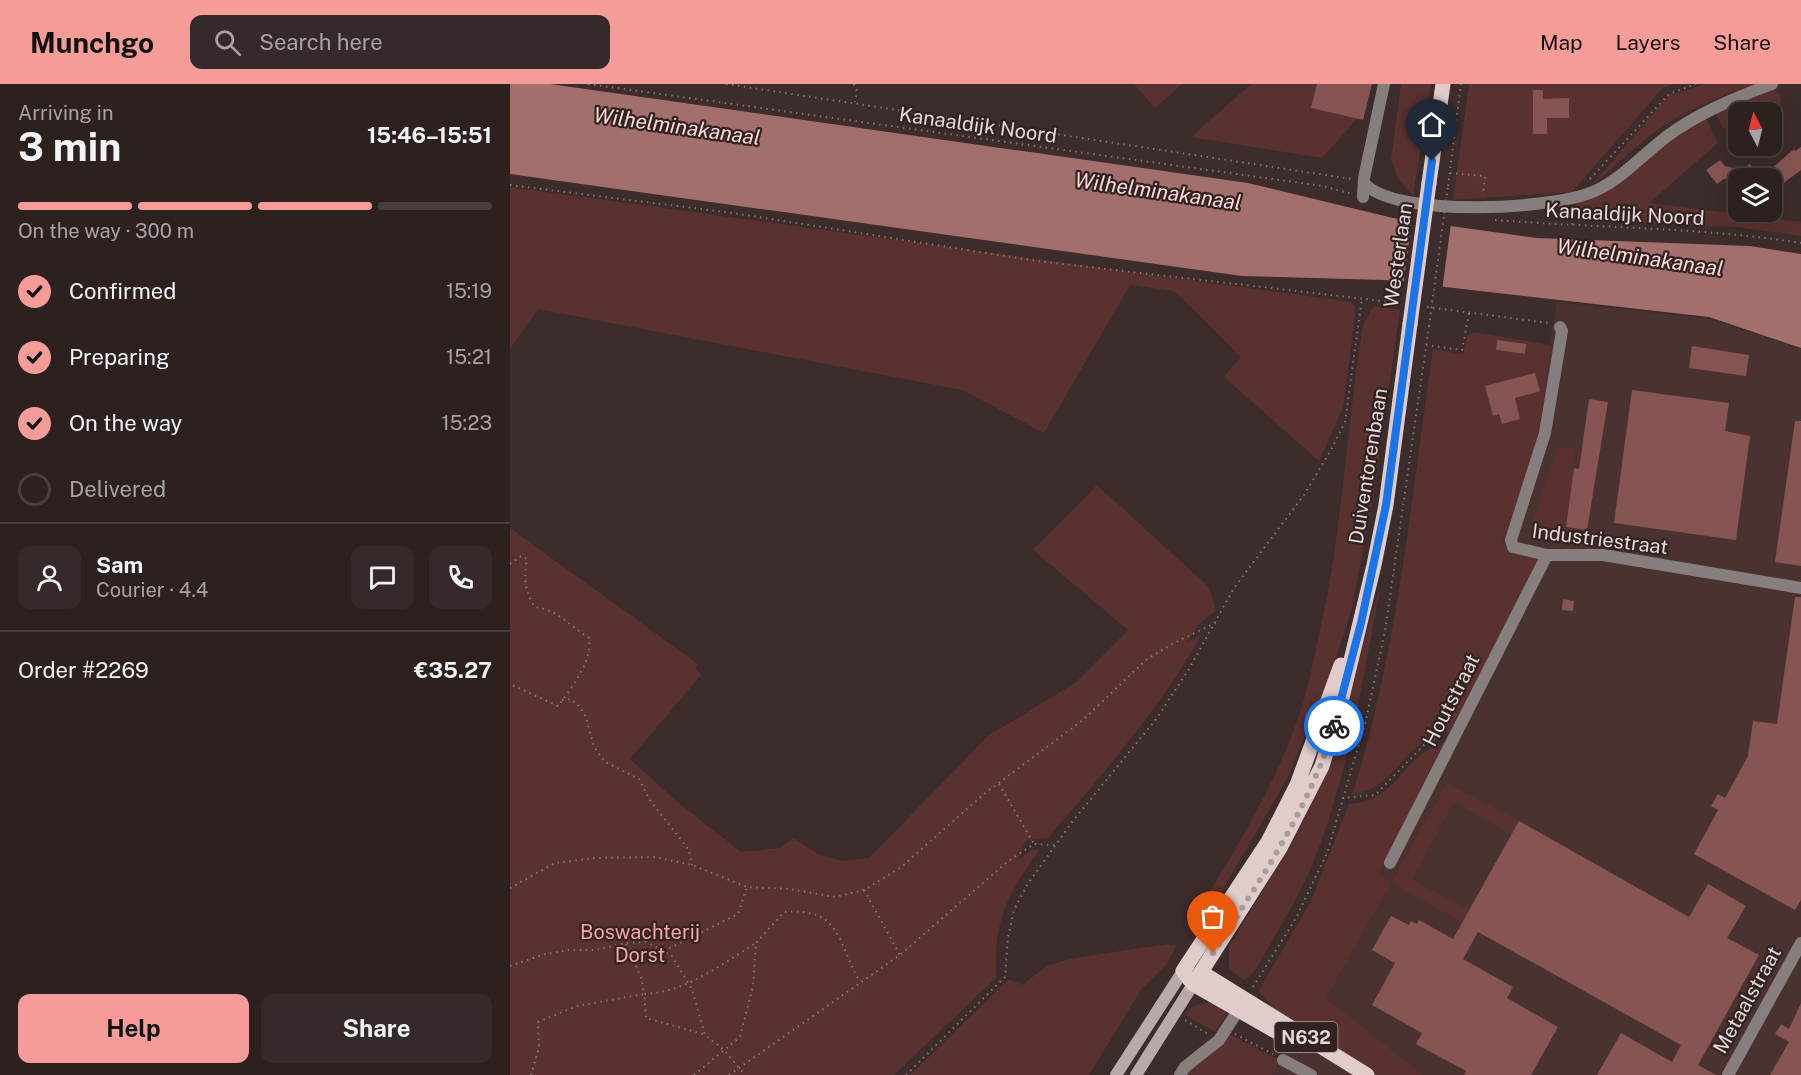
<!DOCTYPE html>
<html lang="en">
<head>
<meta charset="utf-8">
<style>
  :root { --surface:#2d2120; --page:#352929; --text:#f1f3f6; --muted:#a7a3a5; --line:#483e3e; --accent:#f59b98 }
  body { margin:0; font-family:"Public Sans",sans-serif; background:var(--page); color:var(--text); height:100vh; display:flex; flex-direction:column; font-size:22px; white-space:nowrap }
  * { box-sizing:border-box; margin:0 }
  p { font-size:20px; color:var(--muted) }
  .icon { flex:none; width:33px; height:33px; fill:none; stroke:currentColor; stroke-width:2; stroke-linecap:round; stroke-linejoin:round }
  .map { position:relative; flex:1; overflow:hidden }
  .drawer { display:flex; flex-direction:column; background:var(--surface); width:510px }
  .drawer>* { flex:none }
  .needle { width:39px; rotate:353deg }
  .controls { position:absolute; left:1218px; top:18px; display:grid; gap:12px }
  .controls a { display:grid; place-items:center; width:54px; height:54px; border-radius:12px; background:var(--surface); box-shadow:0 6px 24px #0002,0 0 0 2px var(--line); font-size:30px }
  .pin { position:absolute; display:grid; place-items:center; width:51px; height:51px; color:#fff; margin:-62px -26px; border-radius:50% 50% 50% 0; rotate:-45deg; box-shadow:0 0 6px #0007 }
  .pin .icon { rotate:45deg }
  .courier { position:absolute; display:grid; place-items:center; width:60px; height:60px; margin:-30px; border:4px solid #1a73e8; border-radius:50%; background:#fff; color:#222; box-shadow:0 2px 8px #0007 }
  .headline em { font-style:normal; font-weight:700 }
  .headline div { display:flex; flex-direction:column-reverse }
  .headline { display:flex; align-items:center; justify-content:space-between; height:102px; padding:0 18px }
  h1 { font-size:39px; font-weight:700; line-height:45px }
  .bar { display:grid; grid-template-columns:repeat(4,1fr); gap:9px 6px; align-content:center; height:72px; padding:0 18px }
  .bar i { height:8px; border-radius:4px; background:var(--line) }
  .bar .current { background:var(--accent) }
  .bar p { grid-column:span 4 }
  .line { display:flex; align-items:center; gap:15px; padding:0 18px; border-top:2px solid var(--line) }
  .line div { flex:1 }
  .round { display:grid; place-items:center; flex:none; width:63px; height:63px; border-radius:12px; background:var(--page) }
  ol { padding:0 18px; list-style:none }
  li { display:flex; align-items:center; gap:18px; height:66px }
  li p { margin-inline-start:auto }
  li .icon { padding:6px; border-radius:50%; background:var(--accent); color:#111; stroke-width:4 }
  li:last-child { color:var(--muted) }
  li i { width:33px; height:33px; border:3px solid var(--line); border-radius:50% }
  .cta { display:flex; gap:12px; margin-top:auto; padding:12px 18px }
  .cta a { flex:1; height:69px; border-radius:12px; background:var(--accent); color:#111; font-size:24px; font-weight:700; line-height:69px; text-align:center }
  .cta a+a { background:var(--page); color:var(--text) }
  header { display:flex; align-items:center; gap:36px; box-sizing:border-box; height:84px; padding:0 30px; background:var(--accent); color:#111 }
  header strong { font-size:28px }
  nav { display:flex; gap:33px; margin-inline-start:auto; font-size:21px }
  .search { width:420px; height:54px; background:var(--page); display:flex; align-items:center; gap:15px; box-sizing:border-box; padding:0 21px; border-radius:12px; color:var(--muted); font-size:22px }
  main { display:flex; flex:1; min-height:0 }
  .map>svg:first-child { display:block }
  .built { fill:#493230 }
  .green { fill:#583130 }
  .water { fill:#a36f6c }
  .pier { fill:#3c2c2b }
  .building { fill:#865553 }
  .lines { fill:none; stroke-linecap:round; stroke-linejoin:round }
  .path { stroke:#847675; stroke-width:2; stroke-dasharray:1.5 4.5; stroke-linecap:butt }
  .street { stroke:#877e7e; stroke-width:12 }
  .secondary { stroke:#b9aaa9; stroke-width:12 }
  .primary { stroke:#dfcccb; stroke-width:15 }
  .path-bridge { stroke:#847675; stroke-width:2; stroke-dasharray:1.5 4.5; stroke-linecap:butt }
  .primary-bridge { stroke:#dfcccb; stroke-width:15 }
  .done { stroke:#a99c9b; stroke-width:6; stroke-dasharray:0 10.8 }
  .route { stroke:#1a73e8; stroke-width:8 }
  .labels { text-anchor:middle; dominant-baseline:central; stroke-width:4.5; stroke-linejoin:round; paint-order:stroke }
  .shield { fill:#322221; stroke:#afa2a1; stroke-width:1.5 }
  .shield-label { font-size:18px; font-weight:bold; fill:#e4d9d8 }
  .street-label { font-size:20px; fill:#e4d9d8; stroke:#322221 }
  .park-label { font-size:20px; fill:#f6a5a2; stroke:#322221 }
  .water-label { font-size:21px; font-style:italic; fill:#fcdad8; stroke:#322221 }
</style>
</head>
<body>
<header>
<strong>Munchgo</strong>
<div class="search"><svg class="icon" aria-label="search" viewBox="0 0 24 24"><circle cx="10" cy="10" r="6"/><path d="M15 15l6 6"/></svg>Search here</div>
<nav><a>Map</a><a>Layers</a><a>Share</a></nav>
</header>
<main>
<section class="drawer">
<div class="headline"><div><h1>3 min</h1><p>Arriving in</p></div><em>15:46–15:51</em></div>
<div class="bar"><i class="current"></i><i class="current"></i><i class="current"></i><i></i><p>On the way · 300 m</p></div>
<ol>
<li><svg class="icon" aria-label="check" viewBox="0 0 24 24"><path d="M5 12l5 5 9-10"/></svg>Confirmed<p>15:19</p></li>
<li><svg class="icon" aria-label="check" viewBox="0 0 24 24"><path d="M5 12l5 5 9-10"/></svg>Preparing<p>15:21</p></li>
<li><svg class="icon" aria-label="check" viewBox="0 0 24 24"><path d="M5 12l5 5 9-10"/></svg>On the way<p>15:23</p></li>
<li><i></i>Delivered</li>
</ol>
<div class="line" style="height:108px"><a class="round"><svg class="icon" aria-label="person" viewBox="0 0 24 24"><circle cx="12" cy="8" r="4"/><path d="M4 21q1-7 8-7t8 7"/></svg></a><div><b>Sam</b><p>Courier · 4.4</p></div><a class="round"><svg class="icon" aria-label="chat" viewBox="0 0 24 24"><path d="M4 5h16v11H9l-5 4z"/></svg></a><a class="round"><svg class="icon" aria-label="phone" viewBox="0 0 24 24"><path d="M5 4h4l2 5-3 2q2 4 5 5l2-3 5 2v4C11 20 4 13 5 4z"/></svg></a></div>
<div class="line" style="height:78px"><div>Order #2269</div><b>€35.27</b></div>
<div class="cta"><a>Help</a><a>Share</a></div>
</section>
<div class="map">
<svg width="1291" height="991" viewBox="0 0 1291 991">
  <rect width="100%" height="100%" fill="#3c2c2b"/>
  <!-- built -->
  <path class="built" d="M1047,218L1200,235L1291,265V991H758L798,929L1023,479L980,462L1034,290Z"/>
  <!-- green -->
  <path class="green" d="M624,0H672L645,24Z
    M741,0H807L802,24L847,35L812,74L681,53Z
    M891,0H921L903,111L888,95L881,76Z
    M959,0H1164L1153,4L1062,108L943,116Z
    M1195,0H1245C1208,13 1173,27 1141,51C1120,67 1102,86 1081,102L1158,12Z
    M1264,5L1270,11L1271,18L1257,28H1228V49L1212,43L1206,29Z
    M1196,34L1208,59L1139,119L1291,138V152L1227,143L1068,137L1066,119L1099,106L1168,51Z
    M0,103L841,218L844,221L845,232L833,324L809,377L714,293L731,273L664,207L620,201L534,349L452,306L28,225L0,265Z
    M864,222L890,226L863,414L842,524L820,593L777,695L690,845L679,843C717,778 759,714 785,643C798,609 804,572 812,537C833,439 837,340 853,241Z
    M964,248L1041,261C1033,328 1024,396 991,457L993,461L1030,475L939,648C893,655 887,705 842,711C888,567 901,414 923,265L953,270L957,252Z
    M1048,363L1065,364L1058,441L1083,446L1080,466L1020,445Z
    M587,401L699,503L706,527L691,538L677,558L692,550C650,625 593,689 538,754L516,756L508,776L521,766L530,765C498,809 483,838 486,894L384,991H0V444L188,580L186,584L191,591L120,675L170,720L231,768L270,764L283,754L310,771L333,777L359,774L478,652L565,599L618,546L523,466Z
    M870,504C853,596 837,697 801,784C789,812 773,838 758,864C751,874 745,892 733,896L719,885V862L783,758L802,719Z
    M933,659L869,790L881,799L937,699L1018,741L1009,755L944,718L902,796L967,830L960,843L881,799L816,914L913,991C898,991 882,991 867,991C849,988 752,922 749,906L800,819L839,720C891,716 888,674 933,659Z
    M657,860L666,861L657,880L631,906L579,991H400L499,895L512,901L537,882L559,875Z
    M702,917L716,927L715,934L705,948L674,930L684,922Z
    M717,949L771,977L762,991H678L683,980Z"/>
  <!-- water -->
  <path class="water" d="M0,0H40L738,99L883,134L1027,154L1240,162L1291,170V264L1199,233L874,196L732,192L0,90Z"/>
  <!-- pier -->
  <path class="pier" d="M902,134L941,139L932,207L893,202Z"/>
  <!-- building -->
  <path class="building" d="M807,0H862L853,36L801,24Z
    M1023,6H1033V15L1059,14V34H1037V50H1023Z
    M1291,63V86L1271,101L1260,86L1284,65L1285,67Z
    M1210,76L1215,82L1224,84L1233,85L1240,80L1247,90L1256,83L1265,94L1214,95L1207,100L1196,86Z
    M987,256L1016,260L1015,270L986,266Z
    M1182,262L1239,271L1236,292L1179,284Z
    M1025,289L1030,307L1005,314L1010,335L992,340L989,330L983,332L975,302Z
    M1122,306L1219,319L1215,347L1240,352L1226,456L1104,439Z
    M1079,315L1098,318L1077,446L1056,443L1064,384L1069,385Z
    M1285,337H1291V482L1265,478Z
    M1285,513H1291V816L1285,826L1184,770L1208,726L1201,722L1208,710L1215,714L1238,672L1243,637L1267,640Z
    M1053,515L1064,517L1063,527L1052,526Z
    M1009,737L1179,833L1198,800L1236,822L1217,854L1249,871L1188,981L1206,991H1087L1111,949L1162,978L1171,961L968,848L953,875L1003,903L997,914L1048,943L1021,991H954L956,987L906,960L912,949L862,921L885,879L862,866L881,832L899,841L901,837L907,840L909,836L943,855Z
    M1291,919V991H1260L1279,958L1265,950L1271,940L1279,945Z"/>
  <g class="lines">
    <!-- path -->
    <path class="path" d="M78,0L813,102L842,110
      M216,0L842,95
      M344,0L347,8L345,18
      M940,89L975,92L973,111
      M1080,95L1159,10L1186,0
      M0,101L223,129L527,177L890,219
      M938,102L951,0
      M1062,127V142
      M985,136C1087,144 1190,143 1291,159
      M917,223L1039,239
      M916,261L952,266L959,229
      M0,480L11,472L17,475C14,494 14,506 25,523C48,526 60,542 79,554C82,579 62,603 48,622L0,600
      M52,616L61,615L70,623L76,633L84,663L95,678L129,695L139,715L179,766L182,781
      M489,700L524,760
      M832,714L865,711L917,658L929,654
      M0,804L45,779L85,774L145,773L182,781L237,803L280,805L325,813L354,806L390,784L474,710L573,636L636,576L660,561L707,538
      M354,806L390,871
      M116,860L132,896L134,910C177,908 210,881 246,859
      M154,867L228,830L237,803
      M0,882L32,871L58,866H86L115,859L136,858L161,871L182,905L195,951L214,966L235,991
      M743,903L786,834L817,769L856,636L875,547L919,242
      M675,936L698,950
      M725,950L763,970
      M21,991L29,963L28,938L67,922L134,910L136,934L193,950
      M184,991L230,953L243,902L246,859L274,828C332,823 327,859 350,898
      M219,991L390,871L497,778L524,760L545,761
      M396,991L495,893L498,853L504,826L517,801L562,738L647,634L679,585L724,504L794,411L821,366L835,338L852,214"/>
    <!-- street -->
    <path class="street" d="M855,100C887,134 1047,126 1087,106C1112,94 1134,70 1156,53C1188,29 1225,14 1262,0
      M853,113L854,94L874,0
      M1050,243L1052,247L1035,349L1001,456L1003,463L1037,471H1093L1291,504
      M880,779L1037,471
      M773,976L801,991
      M670,991L675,983L709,956L733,919
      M1218,991L1291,859"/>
    <!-- secondary -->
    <path class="secondary" d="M606,991L673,887L680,888
      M626,991L687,894"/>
    <!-- primary -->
    <path class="primary" d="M919,99L933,0
      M790,961L683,900L673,887L758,758L787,701L831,581
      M857,991L691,888L770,764L812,682L829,626L864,481L876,421L900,240"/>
    <!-- path-bridge -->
    <path class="path-bridge" d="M919,242L938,102"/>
    <!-- primary-bridge -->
    <path class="primary-bridge" d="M900,240L919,99"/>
  </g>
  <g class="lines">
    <!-- done -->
    <path class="done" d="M703,869C750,796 799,726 824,642"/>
    <!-- route -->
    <path class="route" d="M824,642L851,539L876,421L922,77"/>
  </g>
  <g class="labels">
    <!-- shield labels -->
    <rect class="shield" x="764.5" y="938" width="63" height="30" rx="4.5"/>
    <g class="shield-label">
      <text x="796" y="953">N632</text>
    </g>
    <!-- street labels -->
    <g class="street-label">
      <text transform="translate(468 41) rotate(8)">Kanaaldijk Noord</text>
      <text transform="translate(1115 130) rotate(3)">Kanaaldijk Noord</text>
      <text transform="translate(888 171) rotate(-82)">Westerlaan</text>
      <text transform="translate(858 382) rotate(-81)">Duiventorenbaan</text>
      <text transform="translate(1090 455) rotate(7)">Industriestraat</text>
      <text transform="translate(941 616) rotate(-63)">Houtstraat</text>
      <text transform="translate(1237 916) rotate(-61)">Metaalstraat</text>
    </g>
    <!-- park labels -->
    <g class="park-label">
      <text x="130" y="848">Boswachterij<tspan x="130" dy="23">Dorst</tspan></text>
    </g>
    <!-- water labels -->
    <g class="water-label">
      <text transform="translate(167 42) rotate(8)">Wilhelminakanaal</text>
      <text transform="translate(648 107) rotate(8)">Wilhelminakanaal</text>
      <text transform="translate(1130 173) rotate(8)">Wilhelminakanaal</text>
    </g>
  </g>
</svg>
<div class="controls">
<a><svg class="needle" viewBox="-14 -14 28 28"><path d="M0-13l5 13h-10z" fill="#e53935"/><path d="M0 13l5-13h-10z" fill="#a7a3a5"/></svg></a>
<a><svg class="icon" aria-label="layers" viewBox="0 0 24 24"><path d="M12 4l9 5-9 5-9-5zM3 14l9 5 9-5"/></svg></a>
</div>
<div class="pin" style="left:703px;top:869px;background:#ea580c"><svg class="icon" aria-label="bag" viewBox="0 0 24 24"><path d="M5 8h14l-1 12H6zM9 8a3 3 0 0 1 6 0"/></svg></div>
<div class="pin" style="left:922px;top:77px;background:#1f2937"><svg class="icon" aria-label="home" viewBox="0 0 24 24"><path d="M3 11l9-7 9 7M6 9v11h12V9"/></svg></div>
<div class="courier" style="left:824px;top:642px"><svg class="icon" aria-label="bike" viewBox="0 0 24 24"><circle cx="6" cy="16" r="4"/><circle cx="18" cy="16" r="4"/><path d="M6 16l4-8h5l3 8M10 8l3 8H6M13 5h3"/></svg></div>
</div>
</main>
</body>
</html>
